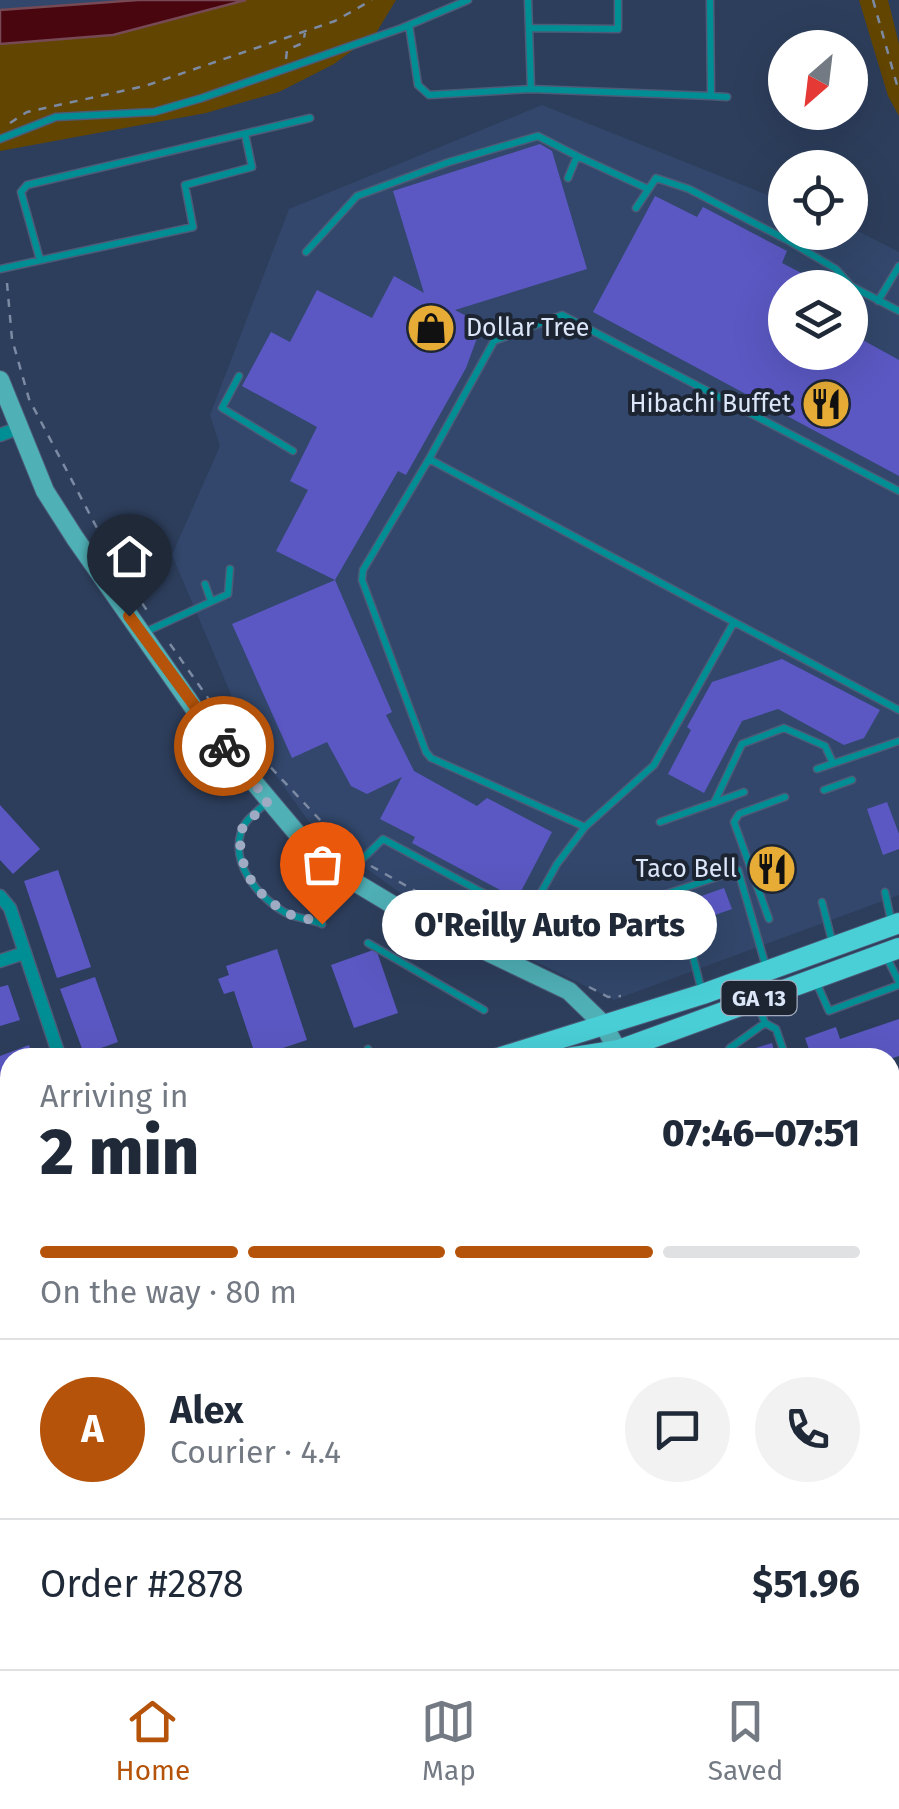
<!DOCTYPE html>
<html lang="en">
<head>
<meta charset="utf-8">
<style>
  :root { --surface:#fff; --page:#f2f2f3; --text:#1f2937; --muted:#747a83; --line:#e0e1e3; --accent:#b45309 }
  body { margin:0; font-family:"Fira Sans",sans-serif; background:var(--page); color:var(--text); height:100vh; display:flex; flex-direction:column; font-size:38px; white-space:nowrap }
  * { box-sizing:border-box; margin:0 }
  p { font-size:32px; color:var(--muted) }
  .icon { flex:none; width:55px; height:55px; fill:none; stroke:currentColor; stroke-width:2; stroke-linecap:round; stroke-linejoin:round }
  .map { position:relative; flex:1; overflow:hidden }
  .side { position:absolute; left:0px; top:1048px; width:900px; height:622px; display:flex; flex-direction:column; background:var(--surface); border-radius:30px 30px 0 0; box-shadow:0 10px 40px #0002 }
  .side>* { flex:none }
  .needle { width:65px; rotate:208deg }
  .tools { position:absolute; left:768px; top:30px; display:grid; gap:20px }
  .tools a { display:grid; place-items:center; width:100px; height:100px; border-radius:50%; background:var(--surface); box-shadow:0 10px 40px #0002; font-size:50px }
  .pin { position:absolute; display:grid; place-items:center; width:85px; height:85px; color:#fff; margin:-102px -42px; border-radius:50% 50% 50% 0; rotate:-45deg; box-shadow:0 0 10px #0007 }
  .pin .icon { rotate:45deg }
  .courier { position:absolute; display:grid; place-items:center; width:100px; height:100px; margin:-50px; border:8px solid #b45309; border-radius:50%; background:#fff; color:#222; box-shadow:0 2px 12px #0007 }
  .bubble { position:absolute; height:70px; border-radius:35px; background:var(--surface); box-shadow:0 10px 40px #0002; font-size:32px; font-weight:800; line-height:70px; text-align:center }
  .overview em { font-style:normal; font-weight:800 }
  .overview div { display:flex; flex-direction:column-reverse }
  .overview { display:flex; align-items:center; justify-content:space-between; height:170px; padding:0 40px }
  h1 { font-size:65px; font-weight:800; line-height:75px }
  .bar { display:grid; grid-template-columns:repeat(4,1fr); gap:15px 10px; align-content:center; height:120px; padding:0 40px }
  .bar i { height:12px; border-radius:8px; background:var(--line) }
  .bar .on { background:var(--accent) }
  .bar p { grid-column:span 4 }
  .line { display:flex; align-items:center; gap:25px; padding:0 40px; border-top:2px solid var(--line) }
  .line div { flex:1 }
  .round { display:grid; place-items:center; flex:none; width:105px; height:105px; border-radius:52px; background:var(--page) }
  .tab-bar { display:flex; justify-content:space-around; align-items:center; height:140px; border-top:2px solid var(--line); background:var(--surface); font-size:28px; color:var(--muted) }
  .tab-bar a { display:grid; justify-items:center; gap:5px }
  .tab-bar .on { color:var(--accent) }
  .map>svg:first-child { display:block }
  .built { fill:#32476b; fill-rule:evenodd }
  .green { fill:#624500 }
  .water { fill:#4a060f; stroke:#764955; stroke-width:2.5 }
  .building { fill:#5b58c3 }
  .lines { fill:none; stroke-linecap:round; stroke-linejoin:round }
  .lane-casing { stroke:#4c5c78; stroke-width:9 }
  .street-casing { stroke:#4c5c78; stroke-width:15 }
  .secondary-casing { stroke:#4c5c78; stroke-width:20 }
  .primary-casing { stroke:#4c5c78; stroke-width:22 }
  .path { stroke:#7c8aa3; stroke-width:2.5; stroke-dasharray:8 8; stroke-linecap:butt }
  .lane { stroke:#008e95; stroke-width:6 }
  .street { stroke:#008e95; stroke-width:12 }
  .secondary { stroke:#4fb0b6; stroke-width:18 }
  .primary { stroke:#4acfd7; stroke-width:20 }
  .done { stroke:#9eabc2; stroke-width:10; stroke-dasharray:0 18 }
  .route { stroke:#b45309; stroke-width:12 }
  .labels { text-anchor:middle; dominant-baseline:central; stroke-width:8; stroke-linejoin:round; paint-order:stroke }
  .shield { fill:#1d2533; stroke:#a2acbe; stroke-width:2.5 }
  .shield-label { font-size:22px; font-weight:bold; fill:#dbe6f9 }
  .poi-label { font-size:25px; fill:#dbe6f9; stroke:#1d2533; text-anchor:end }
</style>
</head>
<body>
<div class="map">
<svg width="899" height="1669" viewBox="0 0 899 1669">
  <rect width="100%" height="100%" fill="#2d3e5c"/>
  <!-- built -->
  <path class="built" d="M0,0H217L0,12Z
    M542,105L785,202V232H850V227L899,252V895L614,1000L413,902L317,833L250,739L172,555L220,446L210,415L289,209ZM785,288H850V352H785Z"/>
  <!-- green -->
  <path class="green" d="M246,0H396L376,33L334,64L279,92L206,113L0,151V44L113,35Z
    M859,0H888L899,44V116L888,96Z"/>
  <!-- water -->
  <path class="water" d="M138,0H246L113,35L0,44V10Z"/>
  <!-- building -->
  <path class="building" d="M540,144L552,151L587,269L455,310L468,317L477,338L466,368L406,475L398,471L335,580L276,551L308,490L290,481L317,427L242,386L271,332L290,342L317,290L372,318L394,276L424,293L393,191Z
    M655,196L697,217L703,207L787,251L782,263L813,279L809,288H785V352H850V333L899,360V476L593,312Z
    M335,580L392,712L386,715L414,771L477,806L487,798L552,832L517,899L412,843L415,837L380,819L402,777L367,794L351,786L327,742L292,758L232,624Z
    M782,659L880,710L864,738L844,745L778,709L742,721L704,793L668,774L691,730L687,727L712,682Z
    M887,802L899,834V849L883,855L867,809Z
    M0,805L40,849L13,874L0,860Z
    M778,846L791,882L765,891L752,855Z
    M58,870L91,967L57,978L24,881Z
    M724,888L732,909L698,921L690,900Z
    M277,949L307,1040L256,1057L234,991L224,994L218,979L229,975L226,966Z
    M376,949L398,1013L354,1028L331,965Z
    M95,977L118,1042L84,1054L60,989Z
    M8,985L20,1020L0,1026V987Z
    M899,1019V1056L890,1059L812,1058L805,1038L836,1027L840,1039Z
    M772,1043L776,1058H741L739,1053Z
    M29,1045L33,1058H10V1088L0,1092V1056Z
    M10,1139V1180L0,1184V1142Z
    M899,1142V1168L890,1171V1145Z
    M8,1395L10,1414L0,1416V1396Z
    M10,1442V1473L0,1477V1445Z
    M10,1520V1552L0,1555V1524Z
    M890,1585L899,1595V1620L890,1628Z
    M336,1660H364L363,1669H334Z
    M417,1660H445V1669H417Z
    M581,1660H620L621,1669H582Z
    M677,1660H710L713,1669H656Z"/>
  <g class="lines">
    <!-- lane casing -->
    <g class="lane-casing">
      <path id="lane" d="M528,0L529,28
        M618,0V29L529,28L531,89L711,96L710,0
        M409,25L418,85L429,95L531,89
        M711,96L727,97
        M0,139L56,117L154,112L202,98L402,28L468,0
        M577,156L646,188
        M636,208L656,178L689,189L787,240L836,269L851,286L899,311
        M306,252L357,196L449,162L538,136L577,156L568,178
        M40,260L21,192L27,185L310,118
        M0,269L193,227L185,185L252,167L245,134
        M878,301L899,266
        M239,376L222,408L293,451
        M429,459L494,341L562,315L899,491
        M205,584L211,601
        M734,622L899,710
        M143,633L228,594L230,569
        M817,769L899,741
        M824,790L852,780
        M267,802C258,811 244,820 241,832C231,865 258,896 284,912C295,918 310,919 322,924
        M714,803L742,744L784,728L825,746L833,763
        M660,822L744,792
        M347,874L383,839L528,917
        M885,892L891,920
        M645,901L738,870L766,967
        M822,902L832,941
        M769,919L734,822L739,814L785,797
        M368,943L484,1010
        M690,945L701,988
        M886,956L899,982
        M505,957L557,864L585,827L654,765L734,622L429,459L363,570L362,580L426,752L431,758L585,827
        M817,984L829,1011L899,985
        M758,1005L765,1023L776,1029L786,1058
        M368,1049L371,1058
        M723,1058L730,1048L765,1023
        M890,1120L899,1117"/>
    </g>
    <!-- street casing -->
    <g class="street-casing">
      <path id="street" d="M0,435L19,428
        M0,896L10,908L60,1058
        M0,961L24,953
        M0,1115L10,1111
        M890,1209L899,1214
        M0,1328L10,1318
        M0,1500L10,1497
        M116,1660L133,1669
        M558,1660L560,1669
        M734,1660L741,1669
        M159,1669L188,1661
        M212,1669L215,1660
        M393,1669V1660
        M644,1669L649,1660
        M831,1669L882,1660"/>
    </g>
    <!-- secondary casing -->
    <g class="secondary-casing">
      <path id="secondary" d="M0,380L45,491L75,538L205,724L306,844L358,884L408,914L569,991L603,1024L622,1058
        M498,1660L499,1669"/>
    </g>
    <!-- primary casing -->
    <g class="primary-casing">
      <path id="primary" d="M498,1058L703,994L899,923
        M568,1058L619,1050L899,948
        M0,1229L10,1227
        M0,1254L10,1250"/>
    </g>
    <!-- path -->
    <path class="path" d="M873,0L899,92
      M286,59L287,50L303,43L305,33
      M10,123L27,112L145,86L335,21L372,0
      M7,283L12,339L29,399L117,566L150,615
      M170,644L215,708L351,853
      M371,866L503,940
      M589,987L608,997L621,996"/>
    <!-- lane -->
    <use href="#lane" class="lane"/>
    <!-- street -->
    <use href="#street" class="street"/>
    <!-- secondary -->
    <use href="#secondary" class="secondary"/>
    <!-- primary -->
    <use href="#primary" class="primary"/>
  </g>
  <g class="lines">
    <!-- done -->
    <path class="done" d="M224,746L268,801L240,831C239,861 247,883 271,902C277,906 284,913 292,915C303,918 311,919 322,924"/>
    <!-- route -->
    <path class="route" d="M129,616L224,746"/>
  </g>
  <!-- icons -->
  <defs>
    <g id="shop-disc" transform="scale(2.5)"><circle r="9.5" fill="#e6ac36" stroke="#1d2533"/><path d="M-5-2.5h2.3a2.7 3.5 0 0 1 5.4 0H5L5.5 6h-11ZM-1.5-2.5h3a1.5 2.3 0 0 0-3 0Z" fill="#111"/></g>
    <g id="restaurant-disc" transform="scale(2.5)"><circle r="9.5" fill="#e6ac36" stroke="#1d2533"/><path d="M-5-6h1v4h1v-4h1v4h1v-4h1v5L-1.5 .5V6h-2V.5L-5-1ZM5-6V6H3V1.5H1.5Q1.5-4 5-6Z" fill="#111"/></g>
  </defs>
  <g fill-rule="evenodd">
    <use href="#shop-disc" x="431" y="328"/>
    <use href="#restaurant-disc" x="826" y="404"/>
    <use href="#restaurant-disc" x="772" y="869"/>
  </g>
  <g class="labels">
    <!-- shield labels -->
    <rect class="shield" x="721.5" y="981" width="75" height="34" rx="8"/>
    <g class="shield-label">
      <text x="759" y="998">GA 13</text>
    </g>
    <!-- poi labels -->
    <g class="poi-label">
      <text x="466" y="328" text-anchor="start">Dollar Tree</text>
      <text x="791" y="404">Hibachi Buffet</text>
      <text x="737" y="869">Taco Bell</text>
    </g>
  </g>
</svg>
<div class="tools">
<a><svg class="needle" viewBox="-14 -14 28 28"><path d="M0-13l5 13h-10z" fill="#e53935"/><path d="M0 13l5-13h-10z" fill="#747a83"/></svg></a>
<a><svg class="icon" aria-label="locate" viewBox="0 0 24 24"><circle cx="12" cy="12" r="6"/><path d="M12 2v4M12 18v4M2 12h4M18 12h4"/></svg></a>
<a><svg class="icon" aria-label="layers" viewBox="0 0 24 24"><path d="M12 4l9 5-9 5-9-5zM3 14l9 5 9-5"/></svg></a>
</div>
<div class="pin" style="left:322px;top:924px;background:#ea580c"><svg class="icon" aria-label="bag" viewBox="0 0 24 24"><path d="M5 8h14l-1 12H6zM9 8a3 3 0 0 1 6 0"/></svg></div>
<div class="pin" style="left:129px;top:616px;background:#1f2937"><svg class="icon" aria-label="home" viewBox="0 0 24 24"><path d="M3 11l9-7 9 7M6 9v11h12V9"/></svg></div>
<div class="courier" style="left:224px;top:746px"><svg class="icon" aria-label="bike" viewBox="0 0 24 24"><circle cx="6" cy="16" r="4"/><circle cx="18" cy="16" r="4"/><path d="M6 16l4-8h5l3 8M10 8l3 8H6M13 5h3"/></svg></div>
<div class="bubble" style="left:382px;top:890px;width:335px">O'Reilly Auto Parts</div>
<section class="side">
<div class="overview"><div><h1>2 min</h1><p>Arriving in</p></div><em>07:46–07:51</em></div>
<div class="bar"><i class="on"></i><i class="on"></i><i class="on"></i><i></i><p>On the way · 80 m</p></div>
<div class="line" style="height:180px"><b class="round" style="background:var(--accent);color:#fff">A</b><div><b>Alex</b><p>Courier · 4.4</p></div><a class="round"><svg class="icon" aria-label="chat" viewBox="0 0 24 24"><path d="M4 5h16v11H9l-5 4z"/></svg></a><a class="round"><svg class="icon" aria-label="phone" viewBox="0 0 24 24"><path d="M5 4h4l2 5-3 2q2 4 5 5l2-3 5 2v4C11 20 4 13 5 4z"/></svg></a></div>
<div class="line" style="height:130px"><div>Order #2878</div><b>$51.96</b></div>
</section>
</div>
<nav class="tab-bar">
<a class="on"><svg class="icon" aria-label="home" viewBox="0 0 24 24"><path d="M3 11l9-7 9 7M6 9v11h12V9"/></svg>Home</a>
<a><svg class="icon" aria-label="map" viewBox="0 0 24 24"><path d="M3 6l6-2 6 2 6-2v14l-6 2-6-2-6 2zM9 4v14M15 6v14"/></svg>Map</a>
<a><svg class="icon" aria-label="saved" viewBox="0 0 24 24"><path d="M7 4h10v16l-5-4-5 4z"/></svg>Saved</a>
</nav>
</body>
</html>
